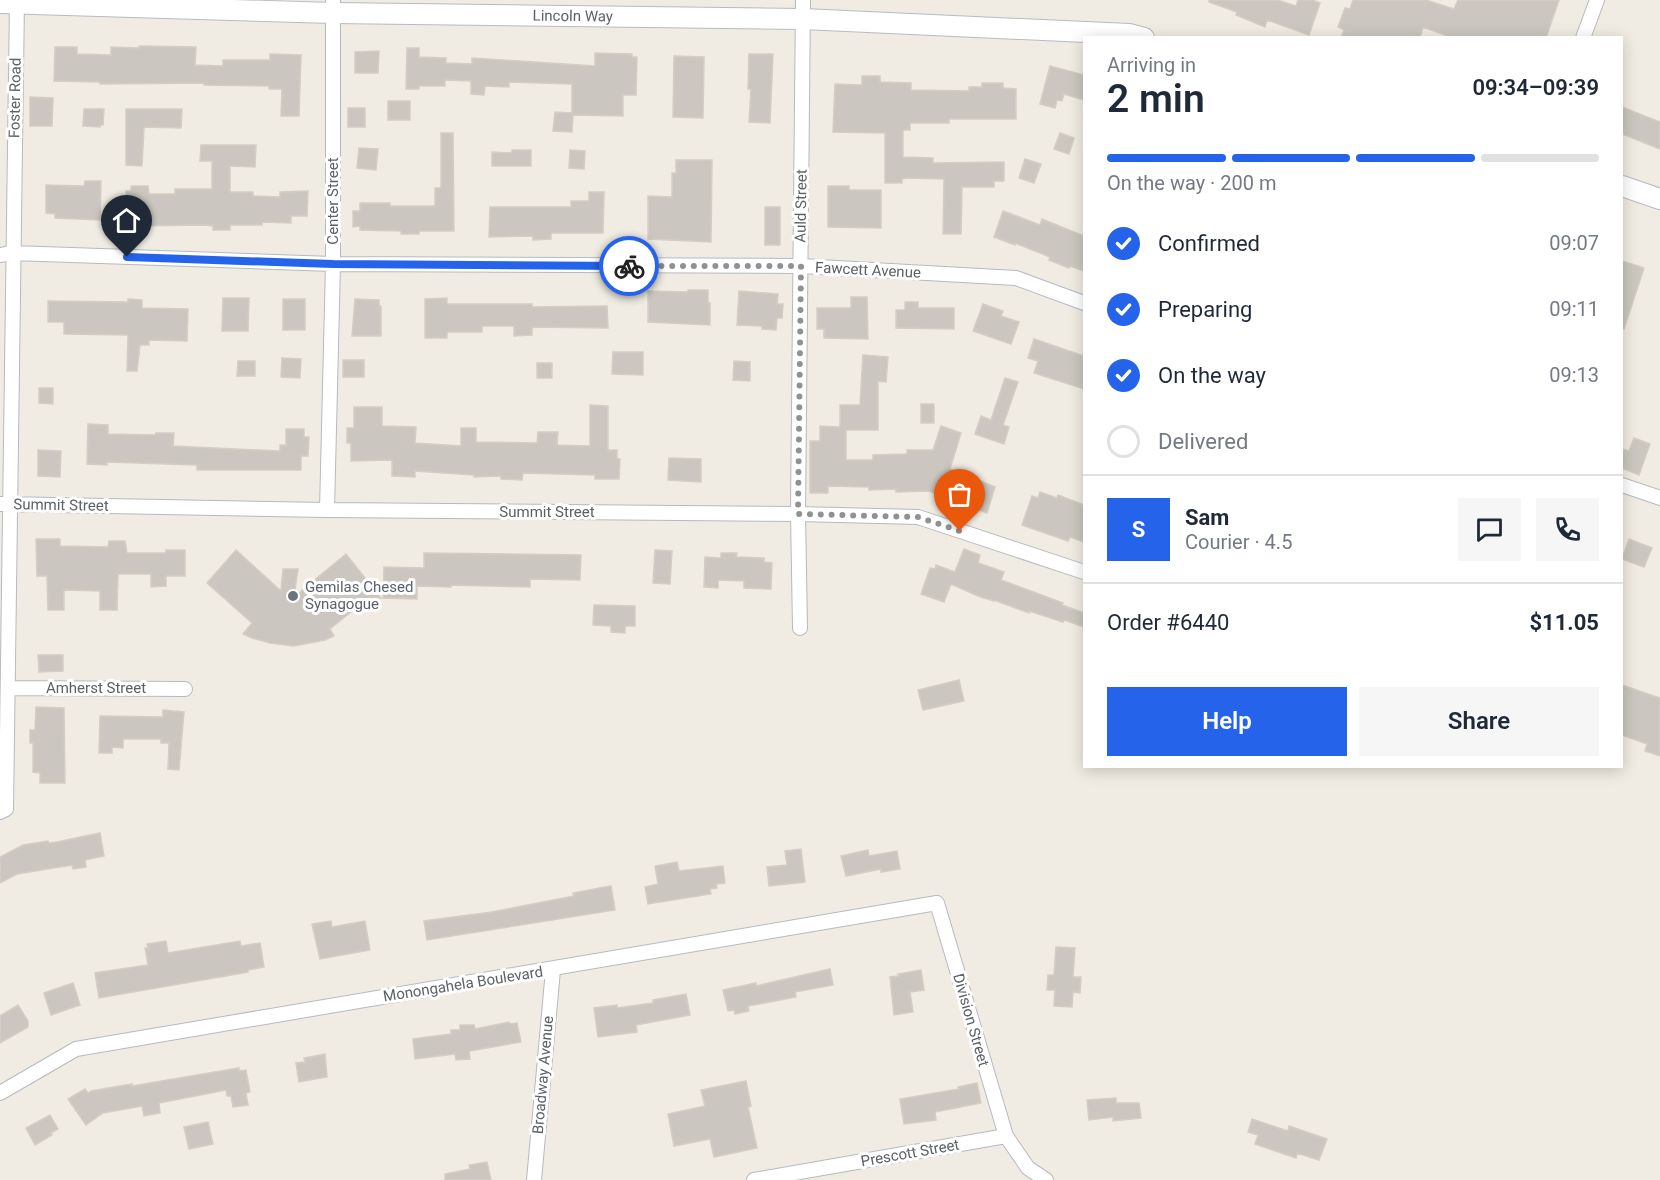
<!DOCTYPE html>
<html lang="en">
<head>
<meta charset="utf-8">
<style>
  :root { --surface:#fff; --page:#f6f6f7; --text:#1f2937; --muted:#747a83; --line:#e0e1e3; --accent:#2563eb }
  body { margin:0; font-family:Roboto,sans-serif; background:var(--page); color:var(--text); height:100vh; display:flex; flex-direction:column; font-size:22px; white-space:nowrap }
  * { box-sizing:border-box; margin:0 }
  p { font-size:20px; color:var(--muted) }
  .icon { flex:none; width:33px; height:33px; fill:none; stroke:currentColor; stroke-width:2; stroke-linecap:round; stroke-linejoin:round }
  .map { position:relative; flex:1; overflow:hidden }
  .sheet { position:absolute; left:1083px; top:36px; width:540px; height:732px; display:flex; flex-direction:column; background:var(--surface); border-radius:0px; box-shadow:0 3px 15px #0003 }
  .sheet>* { flex:none }
  .pin { position:absolute; display:grid; place-items:center; width:51px; height:51px; color:#fff; margin:-62px -26px; border-radius:50% 50% 50% 0; rotate:-45deg; box-shadow:0 0 6px #0007 }
  .pin .icon { rotate:45deg }
  .courier { position:absolute; display:grid; place-items:center; width:60px; height:60px; margin:-30px; border:4px solid #2563eb; border-radius:50%; background:#fff; color:#222; box-shadow:0 2px 8px #0007 }
  .headline em { font-style:normal; font-weight:600 }
  .headline div { display:flex; flex-direction:column-reverse }
  .headline { display:flex; align-items:center; justify-content:space-between; height:102px; padding:0 24px }
  h1 { font-size:39px; font-weight:600; line-height:45px }
  .bar { display:grid; grid-template-columns:repeat(4,1fr); gap:9px 6px; align-content:center; height:72px; padding:0 24px }
  .bar i { height:8px; border-radius:4px; background:var(--line) }
  .bar .current { background:var(--accent) }
  .bar p { grid-column:span 4 }
  .line { display:flex; align-items:center; gap:15px; padding:0 24px; border-top:2px solid var(--line) }
  .line div { flex:1 }
  .round { display:grid; place-items:center; flex:none; width:63px; height:63px; border-radius:0px; background:var(--page) }
  ol { padding:0 24px; list-style:none }
  li { display:flex; align-items:center; gap:18px; height:66px }
  li p { margin-inline-start:auto }
  li .icon { padding:6px; border-radius:50%; background:var(--accent); color:#fff; stroke-width:4 }
  li:last-child { color:var(--muted) }
  li i { width:33px; height:33px; border:3px solid var(--line); border-radius:50% }
  .button { display:flex; gap:12px; margin-top:auto; padding:12px 24px }
  .button a { flex:1; height:69px; border-radius:0px; background:var(--accent); color:#fff; font-size:24px; font-weight:600; line-height:69px; text-align:center }
  .button a+a { background:var(--page); color:var(--text) }
  .map>svg:first-child { display:block }
  .building { fill:#cbc7c0; stroke:#d5cdc1; stroke-width:1.5 }
  .lines { fill:none; stroke-linecap:round; stroke-linejoin:round }
  .minor-casing { stroke:#b6babf; stroke-width:16 }
  .secondary-casing { stroke:#b7bbc1; stroke-width:22 }
  .minor { stroke:#fff; stroke-width:14 }
  .secondary { stroke:#fff; stroke-width:20 }
  .done { stroke:#8f9291; stroke-width:6; stroke-dasharray:0 10.8 }
  .route { stroke:#2563eb; stroke-width:8 }
  .worship-dot { fill:#6b7280; stroke:#fff; stroke-width:2 }
  .labels { text-anchor:middle; dominant-baseline:central; stroke-width:6; stroke-linejoin:round; paint-order:stroke }
  .street-label { font-size:15px; fill:#5b6165; stroke:#fff }
  .worship-label { font-size:15px; fill:#5b616d; stroke:#fff; text-anchor:start }
</style>
</head>
<body>
<div class="map">
<svg width="1660" height="1180" viewBox="0 0 1660 1180">
  <rect width="100%" height="100%" fill="#f0ece3"/>
  <!-- building -->
  <path class="building" d="M1209,0H1277L1296,6L1298,0H1312L1320,3L1309,35L1267,20L1265,27L1236,15L1237,12L1209,2Z
    M1353,0H1426L1454,9L1458,0H1559L1546,38H1453L1423,27L1420,38H1341L1344,30L1338,27L1345,8L1350,9Z
    M139,46L196,47L195,65L223,66V60H270V54L301,55L299,116H281L282,89H269V86L204,85V83L100,84V82L54,81L55,47H77V54L111,55V47L139,48Z
    M407,48H419V57L446,58V63L472,64V58L595,66V53L632,54V57H637L636,95H623V116L573,115L572,132L553,131L555,112L572,113V84L509,82V87L485,86L484,95L471,94V81L445,80V86H419V89H406Z
    M379,51L378,73H355V52Z
    M749,54H773L770,123L749,122L751,89H748Z
    M674,56L704,57L703,118L673,117Z
    M1050,66L1084,75V100L1064,94L1062,101L1057,100L1055,108L1040,104Z
    M862,76H880V82L911,83V90L969,91V87H982V83H1003V88L1016,89V119H949V123H910V130H903V157L933,158V163L1004,162V181H994V187H962L961,234H943L944,179L907,178L902,179V183H885V133L833,132L835,84L862,85Z
    M30,97L53,98L52,126H30Z
    M388,101H410V120H388Z
    M1622,107L1660,122V149L1622,134Z
    M348,108H365V127H348Z
    M84,109H104L103,125H100V127L83,126Z
    M126,109H182L181,128L144,127L142,166L126,165Z
    M441,133H453L454,231H419V234H401V231L360,230V226L353,227V211H360V203H390V206H435V188H441Z
    M1060,133L1074,138L1069,154L1054,149Z
    M201,145H256L255,167L230,166V192H253V196L280,197V192L308,191L307,216H291V223L262,222V225H230V230H213V226L206,225L127,226L126,191H131V186H148L149,194H175V189H212V161H200Z
    M359,148L378,149L376,170L357,168Z
    M512,150H531V166H492V152L512,153Z
    M570,150L585,151L584,169L569,168Z
    M1025,159L1041,164L1034,183L1019,178Z
    M676,160H712L711,242L648,239V196L672,197V173H676Z
    M85,181H101L100,220L55,218V214L46,213V185L84,186Z
    M828,186H849V190H881V228L828,227Z
    M589,192H604L603,233H551V239L533,240V236L489,237L490,207H571V201H589Z
    M765,207H780V245H765Z
    M1003,211L1040,225L1042,219L1084,236V271L1070,266L1069,268L1049,260L1050,257L1015,243V245L994,237Z
    M1622,261L1644,268L1624,329L1622,328Z
    M688,290H708V303H710V325L648,322V291L688,292Z
    M739,291L778,294L777,304H783L782,318H777L776,330L762,329V326L737,325Z
    M851,297H867L868,339L824,338V329H817V308H851Z
    M223,298H249L248,331H222Z
    M447,298V304H532V307L607,306L608,328L532,327V335L514,336V326H482V332H447V338H425V299Z
    M128,299L142,300V308L188,309L187,341L149,340V345H140L137,371H127L128,335L64,334V322H48V301L128,302Z
    M283,299H305V330H283Z
    M355,299L379,300V306H381V336H352Z
    M905,302H918V308H954V329L896,328V310H905Z
    M983,304L1003,311L1001,316L1019,322L1011,344L973,331Z
    M1034,339L1084,356V389L1034,373L1038,361L1028,358Z
    M613,352H643V375L612,374Z
    M863,355L888,357L886,382L878,381V430H846V460H873V455L907,454V450H933L941,426L961,433L950,469L995,487L987,513L929,491L896,492V489L869,490V487L828,486V493H810V441H820V426L840,427V405H860Z
    M282,358L301,359L300,378L281,377Z
    M343,360H364V377H343Z
    M238,361H255V376H237Z
    M734,361L750,362V381L733,380Z
    M537,363H552V378H537Z
    M1005,378L1018,382L1003,425L1009,427L1004,444L975,434L981,416L991,420Z
    M39,388H53V404L39,403Z
    M921,404H934V423H921Z
    M590,405L608,406V450H617V459H620L619,479H595V475L523,473L522,480L501,479V476L474,477V475L415,471V477L392,476V460L351,461V443H347V428H354V407H382V426L416,427L415,443L461,446V428H476V442L537,443L538,432H558L557,445L590,446Z
    M88,424L108,425V434L155,435L156,433H174L173,446L280,451V445H286V429H304V437H309L308,456H301V470H197V465L107,462V465L87,464Z
    M1634,438L1650,444L1639,475L1622,468V449L1629,451Z
    M38,450L61,451L60,477L38,476Z
    M669,458L701,459V482L668,480Z
    M1040,492L1057,498L1058,495L1084,505V542L1070,537L1068,541L1022,525L1032,496L1038,498Z
    M36,539H60V546L108,547L109,541H125L127,553H166V550H185V576H166V586L151,587V574H118L117,610H100V591L64,590V610H48L47,576H37Z
    M1629,539L1652,548L1644,567L1622,559Z
    M964,549L980,555L978,563L1004,572L1001,580L1063,603L1062,605L1084,613V627L1064,620L1063,622L1029,611V613L994,600V601L978,596L951,584L944,602L921,594L930,568L935,569L936,565L955,572Z
    M236,550L281,591L283,569H298L294,597L346,554L381,598H368L330,629L334,636L325,640L294,646L270,643L252,638L243,634L252,623L207,583Z
    M655,550L672,551L670,584L653,583Z
    M424,553L581,555L580,580L530,579V587L451,585V587L417,586V599L383,598L384,567L424,568Z
    M721,553H737L736,557L764,558V562L772,563L771,589L744,588V581L718,580V588L704,587L705,557L721,558Z
    M594,605L635,606V626H625V633L611,632V626L593,625Z
    M38,655H63V671L39,672Z
    M959,680L964,701L923,710L918,690Z
    M1622,685L1660,698V756L1645,751L1647,744L1622,735Z
    M36,707L64,708L65,783H40V773L33,772V743H30V730H35Z
    M163,710L184,712L179,770L168,769L169,743H161V739H123V748L112,747V753H99L100,716L163,717Z
    M100,833L104,856L85,860L86,867L73,869L72,865L17,874L0,883V857L23,845L48,841L49,843L57,842Z
    M801,849L805,882L769,886L767,867L787,865L785,851Z
    M868,850L869,856L897,851L900,869L881,872V869L846,876L841,856Z
    M677,862L679,871L723,866L725,883L716,884L717,888L710,889L711,894L648,904L645,887L658,884L655,866Z
    M611,886L615,910L427,940L424,921L492,912L574,896L573,893Z
    M331,921L332,927L365,921L370,950L320,959L312,924Z
    M166,941L168,953L240,941L241,946L260,943L264,967L248,970V972L99,998L95,973L148,965L145,948H148L147,944Z
    M1056,947L1075,948L1073,977H1081L1080,993L1073,992L1072,1007L1054,1006L1055,990H1047L1048,975H1054Z
    M830,969L833,985L795,992L796,997L748,1006L749,1011L735,1014L734,1010L728,1011L723,990L756,983V986Z
    M921,970L924,990L910,992L913,1012L894,1015L890,977L899,976L898,974Z
    M73,983L80,1005L51,1015L44,993Z
    M686,994L690,1015L636,1025L637,1032L598,1037L594,1008L617,1005V1008L653,1003V1000Z
    M18,1005L28,1021V1027L0,1043V1016Z
    M509,1022L510,1024L517,1023L521,1042L469,1051L470,1059L456,1060L455,1054L415,1059L413,1039L451,1034V1030H460V1025H474L475,1029Z
    M325,1054L327,1077L299,1082L296,1063L305,1062L304,1058Z
    M239,1068V1071L246,1070L250,1092L246,1093L248,1105L233,1107L231,1096H227L226,1090L159,1103L160,1113L144,1116L142,1106L103,1113L86,1125L68,1099L85,1089L88,1093L91,1091L132,1084V1086Z
    M746,1081L751,1106L748,1107L757,1148L714,1157L710,1139L674,1146L668,1114L705,1106L701,1090Z
    M977,1083L981,1103L935,1112L936,1120L904,1124L900,1099L959,1089L958,1087Z
    M1116,1098V1103H1139L1141,1118L1113,1121V1117L1089,1120L1087,1100Z
    M50,1115L58,1129L51,1133L52,1135L35,1145L26,1128Z
    M1252,1119L1288,1131L1289,1126L1327,1139L1319,1160L1297,1153L1296,1158L1255,1144L1258,1135L1248,1132Z
    M208,1122L213,1144L189,1149L184,1127Z
    M487,1162L491,1180H445V1174L470,1169L469,1165Z"/>
  <g class="lines">
    <!-- minor casing -->
    <g class="minor-casing">
      <path id="minor" d="M1583,38L1597,0
        M0,255L12,253L333,264L801,266L1016,278L1084,303
        M1622,485L1660,498
        M0,504L327,510L798,514L918,517L1084,572
        M327,510L333,264V0
        M800,628L798,514L803,0
        M8,688L185,689
        M0,812L6,809L17,0
        M0,1093L76,1049L937,903L1006,1136
        M534,1180L553,970
        M754,1180L1006,1136L1028,1168L1046,1180"/>
    </g>
    <!-- secondary casing -->
    <g class="secondary-casing">
      <g id="secondary">
        <path id="s1" d="M0,3L333,13L803,19L1129,34L1144,38"/>
        <path d="M1622,186L1660,199"/>
      </g>
    </g>
    <!-- minor -->
    <use href="#minor" class="minor"/>
    <!-- secondary -->
    <use href="#secondary" class="secondary"/>
  </g>
  <g class="lines">
    <!-- done -->
    <path class="done" d="M629,266H801L798,514L918,517L960,531"/>
    <!-- route -->
    <path class="route" d="M127,257L333,264L629,266"/>
  </g>
  <!-- markers -->
  <circle class="worship-dot" cx="293" cy="596" r="6"/>
  <g class="labels">
    <!-- street labels -->
    <g class="street-label">
      <text stroke="none"><textPath href="#s1" startOffset="573">Lincoln Way</textPath></text>
      <text transform="translate(15 98) rotate(-89)">Foster Road</text>
      <text transform="translate(333 201) rotate(-90)">Center Street</text>
      <text transform="translate(801 206) rotate(-89)">Auld Street</text>
      <text transform="translate(868 270) rotate(3)">Fawcett Avenue</text>
      <text transform="translate(61 505) rotate(1)">Summit Street</text>
      <text x="547" y="512">Summit Street</text>
      <text x="96" y="688">Amherst Street</text>
      <text transform="translate(463 984) rotate(-9)">Monongahela Boulevard</text>
      <text transform="translate(971 1020) rotate(74)">Division Street</text>
      <text transform="translate(543 1075) rotate(-85)">Broadway Avenue</text>
      <text transform="translate(910 1153) rotate(-10)">Prescott Street</text>
    </g>
    <!-- worship labels -->
    <g class="worship-label">
      <text x="305" y="587">Gemilas Chesed<tspan x="305" dy="17">Synagogue</tspan></text>
    </g>
  </g>
</svg>
<div class="pin" style="left:960px;top:531px;background:#ea580c"><svg class="icon" aria-label="bag" viewBox="0 0 24 24"><path d="M5 8h14l-1 12H6zM9 8a3 3 0 0 1 6 0"/></svg></div>
<div class="pin" style="left:127px;top:257px;background:#1f2937"><svg class="icon" aria-label="home" viewBox="0 0 24 24"><path d="M3 11l9-7 9 7M6 9v11h12V9"/></svg></div>
<div class="courier" style="left:629px;top:266px"><svg class="icon" aria-label="bike" viewBox="0 0 24 24"><circle cx="6" cy="16" r="4"/><circle cx="18" cy="16" r="4"/><path d="M6 16l4-8h5l3 8M10 8l3 8H6M13 5h3"/></svg></div>
<section class="sheet">
<div class="headline"><div><h1>2 min</h1><p>Arriving in</p></div><em>09:34–09:39</em></div>
<div class="bar"><i class="current"></i><i class="current"></i><i class="current"></i><i></i><p>On the way · 200 m</p></div>
<ol>
<li><svg class="icon" aria-label="check" viewBox="0 0 24 24"><path d="M5 12l5 5 9-10"/></svg>Confirmed<p>09:07</p></li>
<li><svg class="icon" aria-label="check" viewBox="0 0 24 24"><path d="M5 12l5 5 9-10"/></svg>Preparing<p>09:11</p></li>
<li><svg class="icon" aria-label="check" viewBox="0 0 24 24"><path d="M5 12l5 5 9-10"/></svg>On the way<p>09:13</p></li>
<li><i></i>Delivered</li>
</ol>
<div class="line" style="height:108px"><b class="round" style="background:var(--accent);color:#fff">S</b><div><b>Sam</b><p>Courier · 4.5</p></div><a class="round"><svg class="icon" aria-label="chat" viewBox="0 0 24 24"><path d="M4 5h16v11H9l-5 4z"/></svg></a><a class="round"><svg class="icon" aria-label="phone" viewBox="0 0 24 24"><path d="M5 4h4l2 5-3 2q2 4 5 5l2-3 5 2v4C11 20 4 13 5 4z"/></svg></a></div>
<div class="line" style="height:78px"><div>Order #6440</div><b>$11.05</b></div>
<div class="button"><a>Help</a><a>Share</a></div>
</section>
</div>
</body>
</html>
